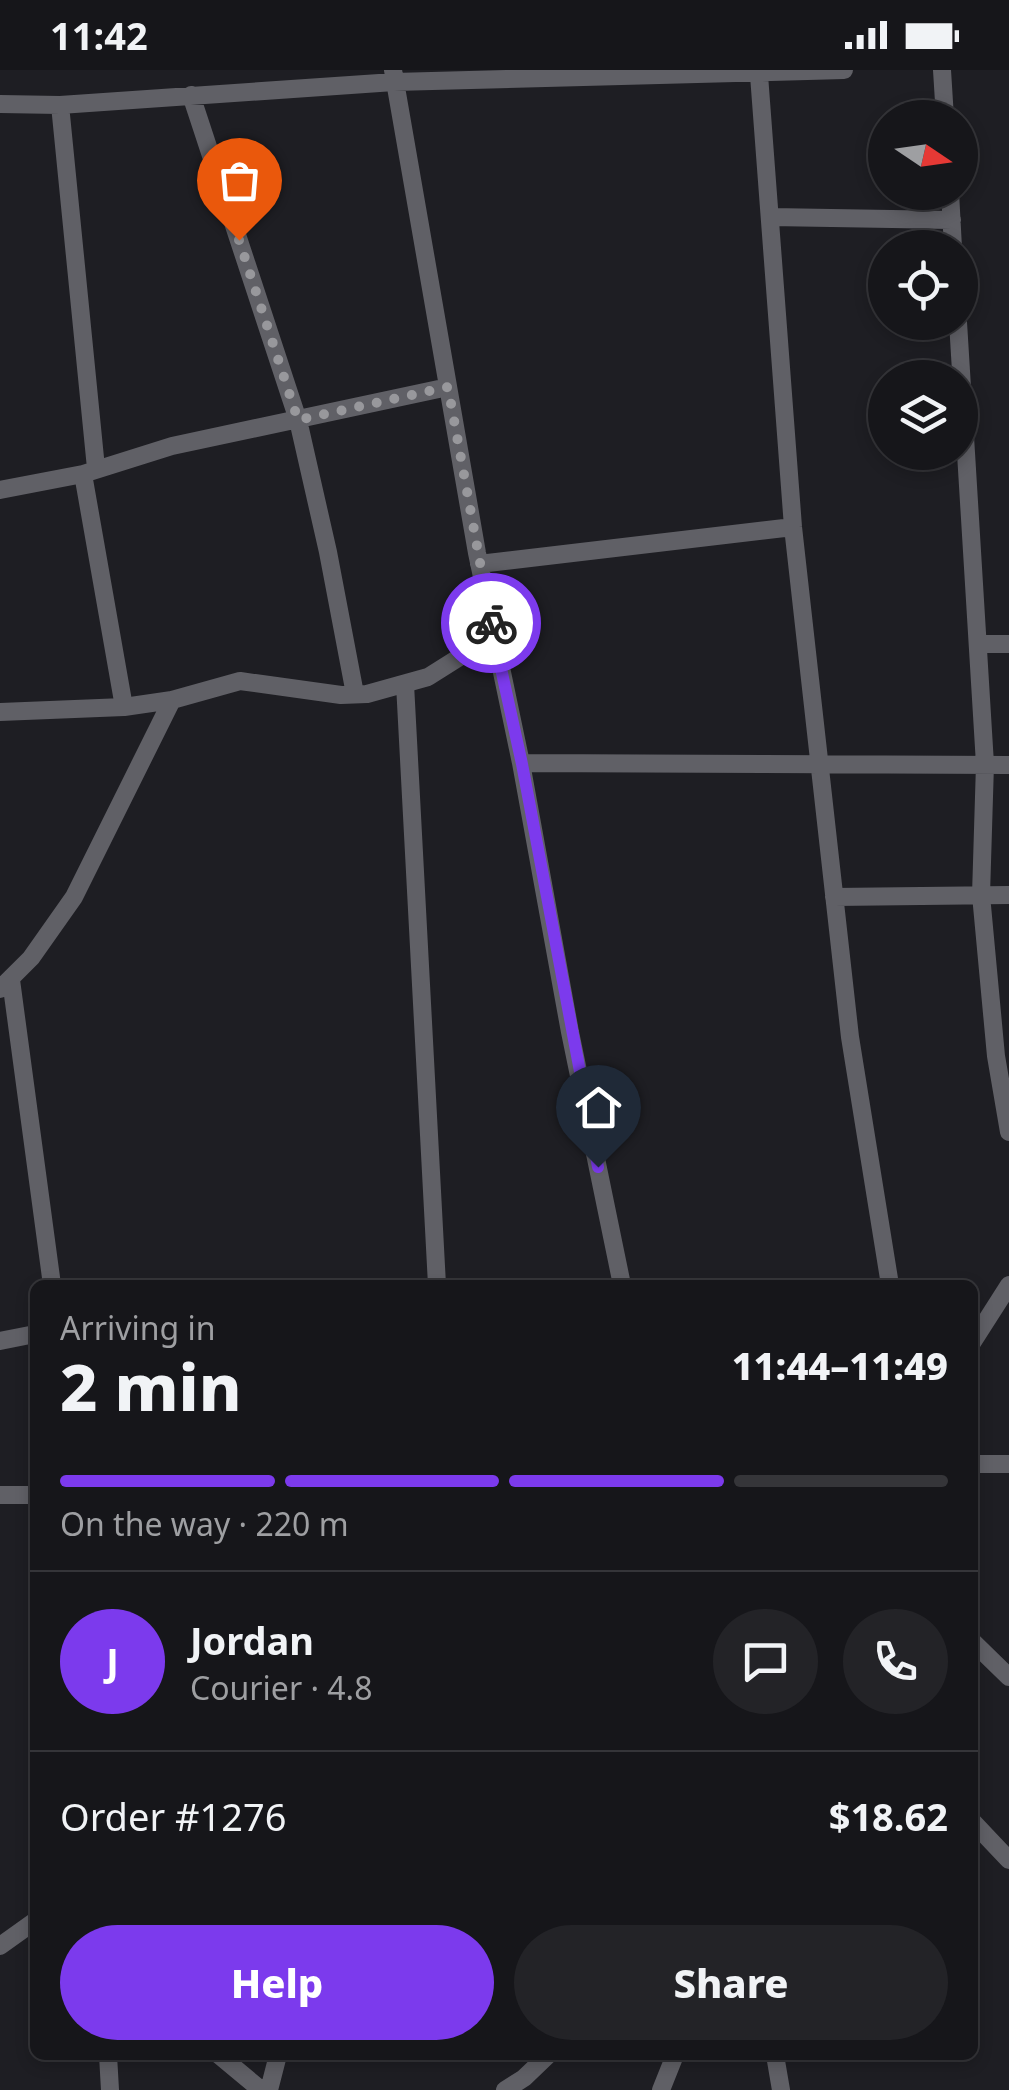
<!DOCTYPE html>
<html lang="en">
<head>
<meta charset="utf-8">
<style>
  :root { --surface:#16161a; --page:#232327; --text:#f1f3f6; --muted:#9e9fa2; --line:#353539; --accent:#7c3aed }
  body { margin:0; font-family:"Noto Sans",sans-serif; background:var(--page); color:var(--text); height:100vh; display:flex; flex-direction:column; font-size:38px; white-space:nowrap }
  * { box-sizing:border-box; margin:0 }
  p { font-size:32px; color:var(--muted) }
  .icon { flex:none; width:55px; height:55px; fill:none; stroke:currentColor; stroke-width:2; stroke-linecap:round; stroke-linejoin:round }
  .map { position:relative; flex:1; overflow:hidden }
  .panel { position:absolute; left:30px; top:1210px; width:948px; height:780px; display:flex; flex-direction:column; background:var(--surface); border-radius:15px; box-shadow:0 5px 15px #0003,0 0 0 2px var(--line) }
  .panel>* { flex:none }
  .needle { width:65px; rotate:103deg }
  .controls { position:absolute; left:868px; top:30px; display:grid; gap:20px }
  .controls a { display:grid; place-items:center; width:110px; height:110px; border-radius:50%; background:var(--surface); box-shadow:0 5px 15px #0003,0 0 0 2px var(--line); font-size:50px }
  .pin { position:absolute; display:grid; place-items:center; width:85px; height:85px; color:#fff; margin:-102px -42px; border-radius:50% 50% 50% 0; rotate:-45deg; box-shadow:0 0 10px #0007 }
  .pin .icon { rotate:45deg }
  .courier { position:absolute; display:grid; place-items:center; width:100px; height:100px; margin:-50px; border:8px solid #7c3aed; border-radius:50%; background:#fff; color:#222; box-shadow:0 2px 12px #0007 }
  .summary em { font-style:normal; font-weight:800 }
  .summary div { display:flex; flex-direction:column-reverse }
  .summary { display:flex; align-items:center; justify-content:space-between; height:170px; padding:0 30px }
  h1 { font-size:65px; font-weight:800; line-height:75px }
  .bar { display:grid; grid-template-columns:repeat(4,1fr); gap:15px 10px; align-content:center; height:120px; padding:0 30px }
  .bar i { height:12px; border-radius:8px; background:var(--line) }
  .bar .selected { background:var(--accent) }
  .bar p { grid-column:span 4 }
  .line { display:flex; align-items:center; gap:25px; padding:0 30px; border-top:2px solid var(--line) }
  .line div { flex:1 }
  .round { display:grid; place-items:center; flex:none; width:105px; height:105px; border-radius:52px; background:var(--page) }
  .primary-button { display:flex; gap:20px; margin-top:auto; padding:20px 30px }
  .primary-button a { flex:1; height:115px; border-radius:60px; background:var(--accent); color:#fff; font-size:40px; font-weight:800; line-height:115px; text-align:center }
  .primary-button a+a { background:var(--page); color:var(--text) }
  .status { display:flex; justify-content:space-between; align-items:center; height:70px; padding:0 50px; background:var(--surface); direction:ltr }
  .status svg { height:28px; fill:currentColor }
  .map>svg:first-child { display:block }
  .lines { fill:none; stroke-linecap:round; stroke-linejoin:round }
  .street { stroke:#606066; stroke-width:18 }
  .done { stroke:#98989c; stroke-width:10; stroke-dasharray:0 18 }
  .route { stroke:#7c3aed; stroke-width:12 }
</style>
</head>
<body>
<div class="status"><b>11:42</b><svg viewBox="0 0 49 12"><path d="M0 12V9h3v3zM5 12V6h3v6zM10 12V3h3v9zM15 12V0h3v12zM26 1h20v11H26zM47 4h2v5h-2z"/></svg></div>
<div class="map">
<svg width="1009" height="2020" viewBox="0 0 1009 2020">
  <rect width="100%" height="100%" fill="#1e1e23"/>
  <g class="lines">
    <!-- street -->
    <path class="street" d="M393,0L477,483L521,693L570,962L622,1215
      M942,0L945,48
      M759,5L793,457L850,967L890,1215
      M191,25L298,350L328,482L355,624
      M0,34L60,35L394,12L844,0
      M60,35L96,398
      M950,122L953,178
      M771,147L952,150
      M958,252L985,694L981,825L996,986L1009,1062
      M83,404L124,637
      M0,420L83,404L172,376L448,317
      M479,494L793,457
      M978,574H1009
      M405,614L437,1215
      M0,642L124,637L172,630L240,611L341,625L367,624L428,607L493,566
      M521,693L1009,695
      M834,827L1009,825
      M11,910L52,1215
      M0,919L31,888L74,827L172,630
      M0,1271L35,1264
      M972,1273L1009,1215
      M972,1394H1009
      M0,1425H35
      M972,1571L1009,1607
      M972,1751L1009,1790
      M0,1876L35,1851
      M108,1985L110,2020
      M219,1985L261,2020
      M775,1985L781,2020
      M269,2020L278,1985
      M505,2020L524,2008L548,1985
      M661,2020L675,1985"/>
  </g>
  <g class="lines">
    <!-- done -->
    <path class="done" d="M239,170L298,350L448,317L491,553"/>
    <!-- route -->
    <path class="route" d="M491,553L522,694L598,1097"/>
  </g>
</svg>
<div class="controls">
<a><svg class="needle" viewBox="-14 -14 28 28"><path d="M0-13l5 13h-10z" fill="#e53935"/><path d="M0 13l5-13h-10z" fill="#9e9fa2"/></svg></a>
<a><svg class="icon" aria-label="locate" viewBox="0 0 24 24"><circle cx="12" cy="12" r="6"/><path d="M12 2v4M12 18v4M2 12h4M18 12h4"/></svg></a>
<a><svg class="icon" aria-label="layers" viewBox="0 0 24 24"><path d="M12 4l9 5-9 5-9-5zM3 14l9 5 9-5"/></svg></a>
</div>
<div class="pin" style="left:239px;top:170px;background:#ea580c"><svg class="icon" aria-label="bag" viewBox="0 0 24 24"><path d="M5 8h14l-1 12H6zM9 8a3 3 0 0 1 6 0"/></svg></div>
<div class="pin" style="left:598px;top:1097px;background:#1f2937"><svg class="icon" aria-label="home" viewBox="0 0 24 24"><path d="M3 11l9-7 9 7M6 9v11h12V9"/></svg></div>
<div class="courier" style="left:491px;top:553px"><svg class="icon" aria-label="bike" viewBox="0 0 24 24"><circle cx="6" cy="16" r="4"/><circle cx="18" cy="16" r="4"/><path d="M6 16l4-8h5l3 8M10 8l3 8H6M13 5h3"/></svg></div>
<section class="panel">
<div class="summary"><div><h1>2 min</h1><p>Arriving in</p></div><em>11:44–11:49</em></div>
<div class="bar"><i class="selected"></i><i class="selected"></i><i class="selected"></i><i></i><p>On the way · 220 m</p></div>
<div class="line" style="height:180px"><b class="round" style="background:var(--accent);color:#fff">J</b><div><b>Jordan</b><p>Courier · 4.8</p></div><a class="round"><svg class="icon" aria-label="chat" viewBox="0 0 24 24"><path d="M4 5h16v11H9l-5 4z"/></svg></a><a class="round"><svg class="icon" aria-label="phone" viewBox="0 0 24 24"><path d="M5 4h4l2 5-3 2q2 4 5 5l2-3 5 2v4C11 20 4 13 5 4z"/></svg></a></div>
<div class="line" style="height:130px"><div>Order #1276</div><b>$18.62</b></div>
<div class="primary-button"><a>Help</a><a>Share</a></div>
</section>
</div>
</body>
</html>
